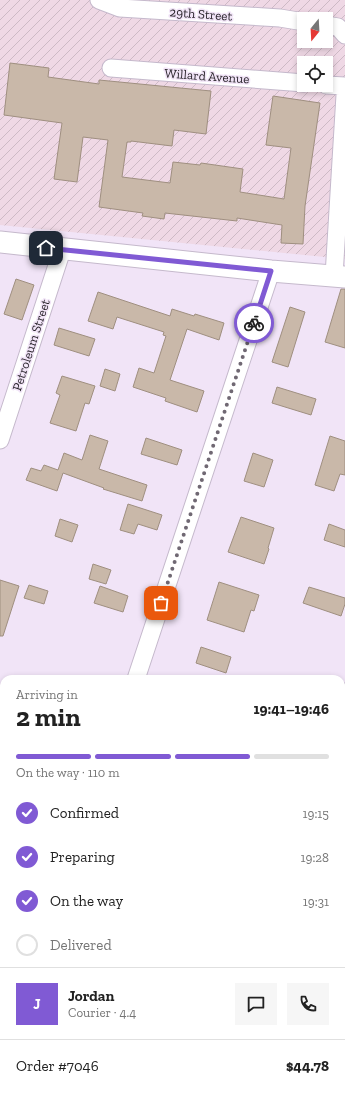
<!DOCTYPE html>
<html lang="en">
<head>
<meta charset="utf-8">
<style>
  :root { --surface:#fff; --page:#f6f6f6; --text:#222; --muted:#767676; --line:#e0e0e0; --accent:#805ad4 }
  body { margin:0; font-family:"Zilla Slab",serif; background:var(--page); color:var(--text); height:100vh; display:flex; flex-direction:column; font-size:15px; white-space:nowrap }
  * { box-sizing:border-box; margin:0 }
  p { font-size:13px; color:var(--muted) }
  .icon { flex:none; width:22px; height:22px; fill:none; stroke:currentColor; stroke-width:2; stroke-linecap:round; stroke-linejoin:round }
  .map { position:relative; flex:1; overflow:hidden }
  .sheet { position:absolute; left:0px; top:675px; width:345px; height:424px; display:flex; flex-direction:column; background:var(--surface); border-radius:12px 12px 0 0; box-shadow:0 2px 6px #0003 }
  .sheet>* { flex:none }
  .needle { width:26px; rotate:198deg }
  .controls { position:absolute; left:297px; top:12px; display:grid; gap:8px }
  .controls a { display:grid; place-items:center; width:36px; height:36px; border-radius:0px; background:var(--surface); box-shadow:0 2px 6px #0003; font-size:20px }
  .pin { position:absolute; display:grid; place-items:center; width:34px; height:34px; color:#fff; margin:-17px; border-radius:8px; box-shadow:0 2px 6px #0006 }
  .courier { position:absolute; display:grid; place-items:center; width:40px; height:40px; margin:-20px; border:3px solid #805ad4; border-radius:50%; background:#fff; color:#222; box-shadow:0 1px 5px #0007 }
  .overview em { font-style:normal; font-weight:700 }
  .overview div { display:flex; flex-direction:column-reverse }
  .overview { display:flex; align-items:center; justify-content:space-between; height:68px; padding:0 16px }
  h1 { font-size:26px; font-weight:700; line-height:30px }
  .bar { display:grid; grid-template-columns:repeat(4,1fr); gap:6px 4px; align-content:center; height:48px; padding:0 16px }
  .bar i { height:5px; border-radius:3px; background:var(--line) }
  .bar .active { background:var(--accent) }
  .bar p { grid-column:span 4 }
  .line { display:flex; align-items:center; gap:10px; padding:0 16px; border-top:1px solid var(--line) }
  .line div { flex:1 }
  .round { display:grid; place-items:center; flex:none; width:42px; height:42px; border-radius:0px; background:var(--page) }
  ol { padding:0 16px; list-style:none }
  li { display:flex; align-items:center; gap:12px; height:44px }
  li p { margin-inline-start:auto }
  li .icon { padding:4px; border-radius:50%; background:var(--accent); color:#fff; stroke-width:4 }
  li:last-child { color:var(--muted) }
  li i { width:22px; height:22px; border:2px solid var(--line); border-radius:50% }
  .map>svg:first-child { display:block }
  .industrial { fill:url(#industrial-furrows); fill-rule:evenodd }
  .forest { fill:url(#forest-firs) }
  .building { fill:#c9b8a9; stroke:#9f8f80 }
  .lines { fill:none; stroke-linecap:round; stroke-linejoin:round }
  .minor-casing { stroke:#c5b9cc; stroke-width:19 }
  .tertiary-casing { stroke:#c5b9cc; stroke-width:23 }
  .minor { stroke:#fff; stroke-width:17 }
  .tertiary { stroke:#fff; stroke-width:21 }
  .done { stroke:#706873; stroke-width:4; stroke-dasharray:0 7.2 }
  .route { stroke:#805ad4; stroke-width:5 }
  .labels { text-anchor:middle; dominant-baseline:central; stroke-width:3; stroke-linejoin:round; paint-order:stroke }
  .street-label { font-size:13px; fill:#2a252c; stroke:#f1e4f7 }
</style>
</head>
<body>
<div class="map">
<svg width="345" height="1099" viewBox="0 0 345 1099">
  <defs>
    <pattern id="industrial-furrows" width="10" height="10" patternUnits="userSpaceOnUse"><rect width="10" height="10" fill="#efd8e5"/><path d="M-1 1l2-2M0 10L10 0M9 11l2-2" fill="none" stroke="#cdb9c5"/></pattern>
    <pattern id="forest-firs" width="22" height="20" patternUnits="userSpaceOnUse"><rect width="22" height="20" fill="#93d7a3"/><path d="M5 1l3.5 6h-7zM16 11l3.5 6h-7z" fill="#7fb88c"/></pattern>
  </defs>
  <rect width="100%" height="100%" fill="#f1e4f7"/>
  <!-- industrial -->
  <path class="industrial" d="M0,0H345V259L0,225ZM304,19H326V41H304ZM304,63H326V85H304Z"/>
  <!-- forest -->
  <path class="forest" d="M0,1086L4,1087V1095H27L39,1099H0Z"/>
  <!-- building -->
  <path class="building" d="M10,63L49,68L48,77L99,84V80L211,91L206,134L174,130L172,146L131,141V142H127L122,177L170,183L173,162L200,165L201,163L243,169L240,192L284,199L291,148L266,145L273,96L320,103L305,206L303,244L281,243L282,225L237,218V221L165,213L164,219L142,216L143,213L99,207L108,140L83,137L77,182L54,179L62,123L4,115Z
    M16,279L34,285L22,320L4,314Z
    M341,289H345V348L325,342Z
    M98,292L170,316L172,309L194,316L195,314L224,323L219,340L187,329L170,380L204,391L197,412L165,401L166,398L133,387L139,368L154,373L166,336L163,335L164,332L117,317L113,329L88,321Z
    M290,307L305,312L288,367L272,362Z
    M59,328L95,339L89,356L54,345Z
    M105,369L120,374L115,391L100,386Z
    M62,376L95,386L89,404L85,403L76,431L50,423L60,395L56,393Z
    M277,387L316,399L311,415L272,403Z
    M90,435L108,441L99,469L147,485L142,501L103,489L104,488L63,473L57,491L26,480L31,468L41,471L44,465L58,470L64,453L82,460Z
    M330,436L345,441V475L340,474L334,491L315,485Z
    M146,438L182,450L177,465L141,454Z
    M253,453L273,460L264,487L244,481Z
    M128,504L162,515L157,530L138,524L134,534L120,530Z
    M241,517L274,528L268,548L269,549L264,564L228,552Z
    M60,519L78,525L72,542L55,536Z
    M329,524L345,530V547L324,540Z
    M93,564L111,570L106,584L89,579Z
    M0,580L19,586L3,636H0Z
    M219,582L259,595L254,611L251,610L244,632L207,620Z
    M29,585L48,591L44,604L24,598Z
    M100,586L128,596L123,612L94,603Z
    M309,587L345,598V604L341,616L303,603Z
    M201,647L231,657L226,673L196,663Z"/>
  <g class="lines">
    <!-- minor casing -->
    <g class="minor-casing">
      <path id="minor" d="M99,0L120,8L280,18L304,22
        M326,25L338,27L345,35
        M111,68L304,83
        M326,85L345,86
        M334,276L345,95
        M0,440L62,250
        M136,679L271,271
        M341,704L345,692
        M0,946L4,947
        M341,1060L345,1062"/>
    </g>
    <!-- tertiary casing -->
    <g class="tertiary-casing">
      <path id="tertiary" d="M0,242L271,271L345,277"/>
    </g>
    <!-- minor -->
    <use href="#minor" class="minor"/>
    <!-- tertiary -->
    <use href="#tertiary" class="tertiary"/>
  </g>
  <g class="lines">
    <!-- done -->
    <path class="done" d="M161,603L254,323"/>
    <!-- route -->
    <path class="route" d="M46,248L271,271L254,323"/>
  </g>
  <g class="labels">
    <!-- street labels -->
    <g class="street-label">
      <text transform="translate(201 14) rotate(4)">29th Street</text>
      <text transform="translate(207 76) rotate(4)">Willard Avenue</text>
      <text transform="translate(31 345) rotate(-72)">Petroleum Street</text>
    </g>
  </g>
</svg>
<div class="controls">
<a><svg class="needle" viewBox="-14 -14 28 28"><path d="M0-13l5 13h-10z" fill="#e53935"/><path d="M0 13l5-13h-10z" fill="#767676"/></svg></a>
<a><svg class="icon" aria-label="locate" viewBox="0 0 24 24"><circle cx="12" cy="12" r="6"/><path d="M12 2v4M12 18v4M2 12h4M18 12h4"/></svg></a>
</div>
<div class="pin" style="left:161px;top:603px;background:#ea580c"><svg class="icon" aria-label="bag" viewBox="0 0 24 24"><path d="M5 8h14l-1 12H6zM9 8a3 3 0 0 1 6 0"/></svg></div>
<div class="pin" style="left:46px;top:248px;background:#1f2937"><svg class="icon" aria-label="home" viewBox="0 0 24 24"><path d="M3 11l9-7 9 7M6 9v11h12V9"/></svg></div>
<div class="courier" style="left:254px;top:323px"><svg class="icon" aria-label="bike" viewBox="0 0 24 24"><circle cx="6" cy="16" r="4"/><circle cx="18" cy="16" r="4"/><path d="M6 16l4-8h5l3 8M10 8l3 8H6M13 5h3"/></svg></div>
<section class="sheet">
<div class="overview"><div><h1>2 min</h1><p>Arriving in</p></div><em>19:41–19:46</em></div>
<div class="bar"><i class="active"></i><i class="active"></i><i class="active"></i><i></i><p>On the way · 110 m</p></div>
<ol>
<li><svg class="icon" aria-label="check" viewBox="0 0 24 24"><path d="M5 12l5 5 9-10"/></svg>Confirmed<p>19:15</p></li>
<li><svg class="icon" aria-label="check" viewBox="0 0 24 24"><path d="M5 12l5 5 9-10"/></svg>Preparing<p>19:28</p></li>
<li><svg class="icon" aria-label="check" viewBox="0 0 24 24"><path d="M5 12l5 5 9-10"/></svg>On the way<p>19:31</p></li>
<li><i></i>Delivered</li>
</ol>
<div class="line" style="height:72px"><b class="round" style="background:var(--accent);color:#fff">J</b><div><b>Jordan</b><p>Courier · 4.4</p></div><a class="round"><svg class="icon" aria-label="chat" viewBox="0 0 24 24"><path d="M4 5h16v11H9l-5 4z"/></svg></a><a class="round"><svg class="icon" aria-label="phone" viewBox="0 0 24 24"><path d="M5 4h4l2 5-3 2q2 4 5 5l2-3 5 2v4C11 20 4 13 5 4z"/></svg></a></div>
<div class="line" style="height:52px"><div>Order #7046</div><b>$44.78</b></div>
</section>
</div>
</body>
</html>
